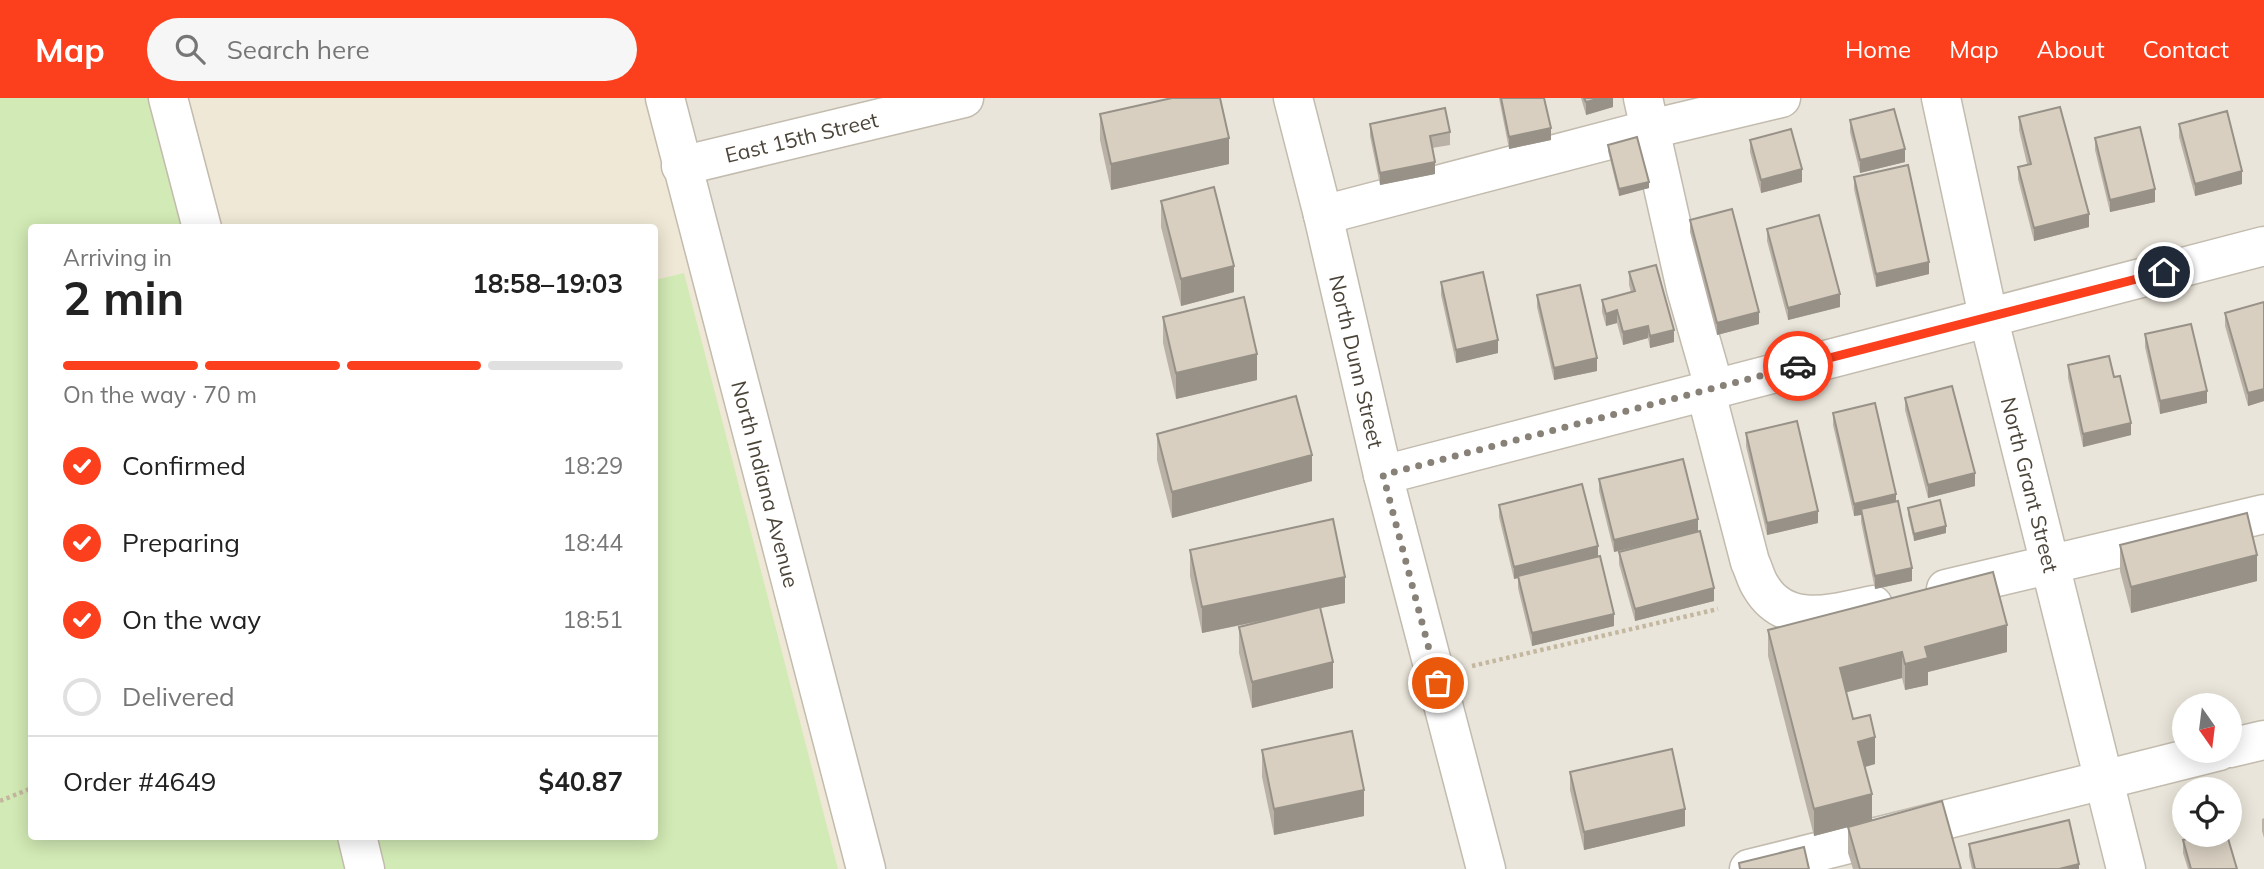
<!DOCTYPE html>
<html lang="en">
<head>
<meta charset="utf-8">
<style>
  :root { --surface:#fff; --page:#f6f6f6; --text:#222; --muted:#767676; --line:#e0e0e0; --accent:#fc3f1d }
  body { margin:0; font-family:Mulish,sans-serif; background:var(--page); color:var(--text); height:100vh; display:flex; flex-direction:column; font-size:26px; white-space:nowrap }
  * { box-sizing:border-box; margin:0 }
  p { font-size:23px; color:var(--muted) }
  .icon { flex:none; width:38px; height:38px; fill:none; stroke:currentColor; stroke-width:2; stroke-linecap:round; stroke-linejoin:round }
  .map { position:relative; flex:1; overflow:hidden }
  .panel { position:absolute; left:28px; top:126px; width:630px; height:616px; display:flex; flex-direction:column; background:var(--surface); border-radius:7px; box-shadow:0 4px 18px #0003 }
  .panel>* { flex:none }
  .needle { width:46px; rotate:166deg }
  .controls { position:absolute; left:2172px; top:595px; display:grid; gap:14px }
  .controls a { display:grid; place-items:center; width:70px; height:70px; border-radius:50%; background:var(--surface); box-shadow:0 4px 18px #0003; font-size:35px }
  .pin { position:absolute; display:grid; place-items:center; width:60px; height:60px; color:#fff; margin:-30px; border:4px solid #fff; border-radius:50%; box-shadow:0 2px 7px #0007 }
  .courier { position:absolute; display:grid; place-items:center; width:70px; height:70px; margin:-35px; border:5px solid #fc3f1d; border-radius:50%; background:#fff; color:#222; box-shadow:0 2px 9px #0007 }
  .summary em { font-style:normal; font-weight:700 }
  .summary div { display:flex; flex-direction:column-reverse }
  .summary { display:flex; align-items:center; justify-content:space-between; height:119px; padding:0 35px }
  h1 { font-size:46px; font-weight:700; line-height:52px }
  .bar { display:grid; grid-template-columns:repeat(4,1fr); gap:10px 7px; align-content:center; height:84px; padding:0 35px }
  .bar i { height:9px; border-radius:5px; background:var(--line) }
  .bar .selected { background:var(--accent) }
  .bar p { grid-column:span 4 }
  .line { display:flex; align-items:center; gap:18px; padding:0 35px; border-top:2px solid var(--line) }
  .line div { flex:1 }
  ol { padding:0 35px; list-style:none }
  li { display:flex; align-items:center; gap:21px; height:77px }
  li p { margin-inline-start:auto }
  li .icon { padding:7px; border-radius:50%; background:var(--accent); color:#fff; stroke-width:4 }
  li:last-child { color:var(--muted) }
  li i { width:38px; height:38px; border:4px solid var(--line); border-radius:50% }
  header { display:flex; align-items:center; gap:42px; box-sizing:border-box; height:98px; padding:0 35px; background:var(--accent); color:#fff }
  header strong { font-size:33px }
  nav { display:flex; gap:38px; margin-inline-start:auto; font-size:24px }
  .search { width:490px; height:63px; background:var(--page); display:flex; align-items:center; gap:18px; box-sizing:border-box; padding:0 24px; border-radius:38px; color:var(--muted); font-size:26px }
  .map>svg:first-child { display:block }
  .residential { fill:#eae5da; fill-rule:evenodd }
  .education { fill:#efe8d6; fill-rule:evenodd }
  .green { fill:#d2eab5 }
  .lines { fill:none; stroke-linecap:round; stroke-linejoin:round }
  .minor-casing { stroke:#c2bbae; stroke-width:41 }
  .path { stroke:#c4b79f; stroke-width:4.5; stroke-dasharray:3.5 3.5; stroke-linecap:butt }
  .minor { stroke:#fff; stroke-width:38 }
  .wall { fill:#bab2a6 }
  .shaded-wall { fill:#979187 }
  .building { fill:#d8cfc1; stroke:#979187; stroke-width:2 }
  .done { stroke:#878178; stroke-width:7; stroke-dasharray:0 12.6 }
  .route { stroke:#fc3f1d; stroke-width:9 }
  .labels { text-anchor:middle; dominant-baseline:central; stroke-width:7; stroke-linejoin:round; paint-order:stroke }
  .street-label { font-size:21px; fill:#4b4439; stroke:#fff }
</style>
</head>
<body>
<header>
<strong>Map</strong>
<div class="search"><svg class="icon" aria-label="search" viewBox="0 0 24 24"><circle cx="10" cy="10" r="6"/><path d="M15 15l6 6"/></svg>Search here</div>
<nav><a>Home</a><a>Map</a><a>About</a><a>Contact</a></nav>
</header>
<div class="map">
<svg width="2264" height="771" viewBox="0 0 2264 771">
  <rect width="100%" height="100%" fill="#f6f3ec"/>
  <!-- residential -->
  <path class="residential" d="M670,0H2264V771H859ZM2184,607H2230V653H2184ZM2184,691H2230V737H2184Z"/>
  <!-- education -->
  <path class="education" d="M0,0H652L852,771H0ZM32,130H654V738H32Z"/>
  <!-- green -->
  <path class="green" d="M0,0H154L189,129L32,130V738H654L655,182L684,175L838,771H0Z"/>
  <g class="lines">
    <!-- minor casing -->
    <g class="minor-casing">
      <g id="minor">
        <path d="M168,0L202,130"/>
        <path id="s1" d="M665,0L866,771"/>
        <path id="s2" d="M1293,0L1323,117L1383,377L1486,771"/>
        <path d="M1643,0L1686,191L1714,289"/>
        <path id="s3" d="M1941,0L1988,218L2126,771"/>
        <path id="s4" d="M681,68L964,0"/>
        <path d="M1323,117L1651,31L1781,0"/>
        <path d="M1705,291L1750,464C1754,472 1756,482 1761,489C1786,531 1835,515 1873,507"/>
        <path d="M1383,377L2264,148"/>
        <path d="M1946,491L2264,416"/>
        <path d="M2230,650L2264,642"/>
        <path d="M357,738L365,771"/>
        <path d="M1749,771L2219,653"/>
      </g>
    </g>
    <!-- path -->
    <path class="path" d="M1472,568L1718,511
      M0,703L32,690"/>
    <!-- minor -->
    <use href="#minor" class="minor"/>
  </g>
  <!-- wall -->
  <path class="wall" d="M1499,0H1544L1551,42L1509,51Z
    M1581,0H1613V9L1586,17Z
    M1100,16L1229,66L1111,92L1100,42Z
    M2019,19L2089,129L2034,143L2018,81V69L2027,66L2019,32Z
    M1850,22L1905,64L1860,75L1850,34Z
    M1370,26L1450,34V47L1432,50L1435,76L1380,87L1370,38Z
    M2179,26L2242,86L2195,98L2179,39Z
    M2095,40L2155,104L2110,114L2095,52Z
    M1750,42L1802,84L1761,95L1750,54Z
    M1608,47L1649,90L1619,98L1608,53Z
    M1854,79L1929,176L1876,189L1854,91Z
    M1161,103L1234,194L1181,208L1161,129Z
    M1690,122L1759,226L1717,237L1690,134Z
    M1767,131L1840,209L1788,222L1767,143Z
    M1629,174L1674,244L1650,250L1648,240L1623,247L1617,225L1606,228L1602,214V202L1631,194L1629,187Z
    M1441,184L1498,255L1456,265L1441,197Z
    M1537,197L1597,273L1554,282L1537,209Z
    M2264,204V303L2248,308L2225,228V215Z
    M1163,219L1257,282L1176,301L1163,245Z
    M2145,236L2207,305L2160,316L2145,249Z
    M2068,267L2114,279L2131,337L2083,349L2068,280Z
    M1905,300L1975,388L1928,400L1905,312Z
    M1833,315L1896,404L1912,483L1875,491L1861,424V417L1854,418L1833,327Z
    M1746,335L1818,425L1767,437L1746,348Z
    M1157,336L1312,383L1172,420L1157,362Z
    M1599,381L1698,433L1714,503L1635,523L1619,466V454L1655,444L1614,454L1599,393Z
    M1499,407L1598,459L1614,528L1532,548L1518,490V480L1514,481L1499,419Z
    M1908,410L1946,435L1914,443L1908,417Z
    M2120,447L2257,483L2131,515L2120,473Z
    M1190,452L1345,505L1320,510L1333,590L1252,610L1239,555V529L1290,517L1202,535L1190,478Z
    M1768,532L2007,554L1928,574V587L1905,592L1902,580L1846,594L1853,621L1875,666L1865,669L1872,722L1961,771H1853L1848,755V729L1863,725L1814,738L1768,558Z
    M1262,652L1364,718L1274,737L1262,679Z
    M1570,674L1685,728L1584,752L1570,692Z
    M2264,720V740L2262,733V721Z
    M2183,742L2237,771H2188L2183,755Z
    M1969,746L2079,771H1972L1969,758Z"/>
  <!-- shaded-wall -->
  <path class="shaded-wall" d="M1601,0H1613V9L1586,17V4Z
    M1551,30V42L1509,51V39Z
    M1229,40V66L1111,92V66Z
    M1905,51V64L1860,75V62Z
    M1435,64V76L1380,87V75Z
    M1802,71V84L1761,95V82Z
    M2242,73V86L2195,98V86Z
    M1649,84V90L1619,98V91Z
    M2155,91V104L2110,114V102Z
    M2089,116V129L2034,143V130Z
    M1929,164V176L1876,189V176Z
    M1234,168V194L1181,208V181Z
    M1840,196V209L1788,222V210Z
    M1617,212V225L1606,228V216Z
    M1759,214V226L1717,237V225Z
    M1648,228V240L1623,247V234Z
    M1674,232V244L1650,250V238Z
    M1498,242V255L1456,265V252Z
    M1257,256V282L1176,301V275Z
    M1597,260V273L1554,282V270Z
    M2264,291V303L2248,308V295Z
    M2207,293V305L2160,316V303Z
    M2131,325V337L2083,349V336Z
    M1312,357V383L1172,420V394Z
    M1975,375V388L1928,400V387Z
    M1896,396V408L1861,411V417L1854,418V406Z
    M1818,413V425L1767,437V425Z
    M1698,421V434L1614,454V442Z
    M1946,428V435L1914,443V436Z
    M1598,448V460L1514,481V469Z
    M2257,457V483L2131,515V489Z
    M1912,470V483L1875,491V478Z
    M1345,479V505L1202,535V509Z
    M1714,490V503L1635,523V511Z
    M1614,516V528L1532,548V535Z
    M2007,527V554L1928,574V587L1905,592V566L1925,549Z
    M1902,554V580L1840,596V570Z
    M1333,564V590L1252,610V584Z
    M1875,639V666L1858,671V644Z
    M1364,692V718L1274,737V711Z
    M1872,696V723L1814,738V711Z
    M1685,711V728L1584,752V734Z
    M2079,766V771H2059Z"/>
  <!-- building -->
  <path class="building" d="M1172,0H1220L1229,40L1111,66L1100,16Z
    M1501,0H1544L1551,30L1509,39Z
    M1584,0H1601L1586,4Z
    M2060,9L2089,116L2034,130L2018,69L2031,66L2019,19Z
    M1445,10L1450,34L1430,38L1435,64L1380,75L1370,26Z
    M1894,11L1905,51L1860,62L1850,22Z
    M2227,13L2242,73L2195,86L2179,26Z
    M2140,29L2155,91L2110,102L2095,40Z
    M1791,31L1802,71L1761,82L1750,42Z
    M1637,39L1649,84L1619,91L1608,47Z
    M1908,67L1929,164L1876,176L1854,79Z
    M1214,89L1234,168L1181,181L1161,103Z
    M1732,111L1759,214L1717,225L1690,122Z
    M1819,117L1840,196L1788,210L1767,131Z
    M1656,167L1674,232L1650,238L1648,228L1623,234L1617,212L1606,216L1602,202L1635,193L1629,174Z
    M1483,174L1498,242L1456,252L1441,184Z
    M1580,187L1597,260L1554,270L1537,197Z
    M1244,199L1257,256L1176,275L1163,219Z
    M2264,204V291L2248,295L2225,215Z
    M2191,226L2207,293L2160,303L2145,236Z
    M2109,258L2114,279L2120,278L2131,325L2083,336L2068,267Z
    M1952,288L1975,375L1928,387L1905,300Z
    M1296,298L1312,357L1172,394L1157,336Z
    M1875,305L1896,396L1854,406L1833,315Z
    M1797,323L1818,413L1767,425L1746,335Z
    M1683,361L1698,421L1614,442L1599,381Z
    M1582,386L1598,448L1514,469L1499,407Z
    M1940,402L1946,428L1914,436L1908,410Z
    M1898,403L1912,470L1875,478L1861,411Z
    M2247,415L2257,457L2131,489L2120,447Z
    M1333,421L1345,479L1202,509L1190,452Z
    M1700,433L1714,490L1635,511L1619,454Z
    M1600,458L1614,516L1532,535L1518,478Z
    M1993,474L2007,527L1925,549L1928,560L1905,566L1902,554L1840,570L1853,621L1870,617L1875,639L1858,644L1872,696L1814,711L1768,532Z
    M1320,509L1333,564L1252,584L1239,529Z
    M1352,633L1364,692L1274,711L1262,652Z
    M1672,651L1685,711L1584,734L1570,674Z
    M1942,703L1961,771H1860L1848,729Z
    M2069,722L2079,766L2059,771H1975L1969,746Z
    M2202,737H2227L2237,771H2191L2183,742Z
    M1804,749L1809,771H1740L1739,765Z"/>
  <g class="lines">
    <!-- done -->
    <path class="done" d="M1438,585L1383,377L1798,268"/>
    <!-- route -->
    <path class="route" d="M1798,268L2164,174"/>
  </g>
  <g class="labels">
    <!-- street labels -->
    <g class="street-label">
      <text stroke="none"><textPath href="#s4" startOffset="124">East 15th Street</textPath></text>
      <text stroke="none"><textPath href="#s2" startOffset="271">North Dunn Street</textPath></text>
      <text stroke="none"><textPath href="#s1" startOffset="399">North Indiana Avenue</textPath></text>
      <text stroke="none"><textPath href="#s3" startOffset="397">North Grant Street</textPath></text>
    </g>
  </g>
</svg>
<div class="controls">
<a><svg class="needle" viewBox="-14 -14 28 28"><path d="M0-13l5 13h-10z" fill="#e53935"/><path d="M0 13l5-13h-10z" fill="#767676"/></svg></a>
<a><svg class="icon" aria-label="locate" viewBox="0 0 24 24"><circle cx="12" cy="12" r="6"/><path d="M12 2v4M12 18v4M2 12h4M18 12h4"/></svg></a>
</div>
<div class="pin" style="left:1438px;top:585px;background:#ea580c"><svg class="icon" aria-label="bag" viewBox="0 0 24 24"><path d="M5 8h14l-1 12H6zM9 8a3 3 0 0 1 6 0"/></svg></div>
<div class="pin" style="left:2164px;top:174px;background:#1f2937"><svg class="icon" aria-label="home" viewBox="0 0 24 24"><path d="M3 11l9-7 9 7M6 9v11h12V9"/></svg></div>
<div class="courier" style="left:1798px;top:268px"><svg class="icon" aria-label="car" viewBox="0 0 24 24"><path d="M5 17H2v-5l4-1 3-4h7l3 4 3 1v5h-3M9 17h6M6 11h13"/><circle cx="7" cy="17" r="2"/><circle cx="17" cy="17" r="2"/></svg></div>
<section class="panel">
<div class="summary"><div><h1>2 min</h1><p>Arriving in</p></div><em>18:58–19:03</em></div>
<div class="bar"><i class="selected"></i><i class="selected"></i><i class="selected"></i><i></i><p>On the way · 70 m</p></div>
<ol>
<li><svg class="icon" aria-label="check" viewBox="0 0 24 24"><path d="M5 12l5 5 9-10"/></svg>Confirmed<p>18:29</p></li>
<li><svg class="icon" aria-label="check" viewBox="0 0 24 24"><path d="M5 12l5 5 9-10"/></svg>Preparing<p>18:44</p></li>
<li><svg class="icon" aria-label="check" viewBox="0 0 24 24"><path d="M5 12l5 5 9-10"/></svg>On the way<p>18:51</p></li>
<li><i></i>Delivered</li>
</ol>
<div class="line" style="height:91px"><div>Order #4649</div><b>$40.87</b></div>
</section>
</div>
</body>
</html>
